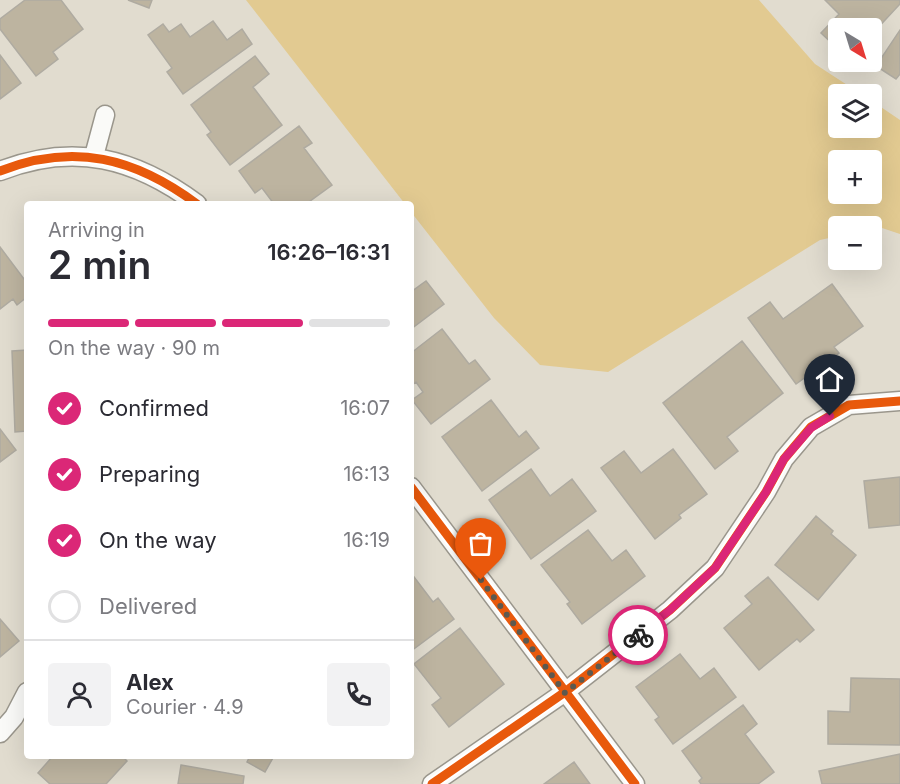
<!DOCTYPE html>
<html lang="en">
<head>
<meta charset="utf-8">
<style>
  :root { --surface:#fff; --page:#f2f2f3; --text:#2b2b33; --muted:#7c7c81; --line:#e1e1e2; --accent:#db2777 }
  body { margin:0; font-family:Inter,sans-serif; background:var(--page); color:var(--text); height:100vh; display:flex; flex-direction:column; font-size:22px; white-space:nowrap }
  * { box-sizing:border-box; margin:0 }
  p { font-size:20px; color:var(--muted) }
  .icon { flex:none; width:33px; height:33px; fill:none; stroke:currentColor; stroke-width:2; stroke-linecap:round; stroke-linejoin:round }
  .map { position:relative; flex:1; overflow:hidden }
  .drawer { position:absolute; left:24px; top:201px; width:390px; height:558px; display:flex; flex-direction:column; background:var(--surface); border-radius:6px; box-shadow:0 6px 24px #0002 }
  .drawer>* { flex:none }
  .needle { width:39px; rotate:142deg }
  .fabs { position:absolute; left:828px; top:18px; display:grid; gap:12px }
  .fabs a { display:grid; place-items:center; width:54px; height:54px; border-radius:6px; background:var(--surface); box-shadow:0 6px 24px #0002; font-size:30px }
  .pin { position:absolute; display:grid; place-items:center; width:51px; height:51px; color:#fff; margin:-62px -26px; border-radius:50% 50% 50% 0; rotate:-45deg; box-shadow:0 0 6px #0007 }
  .pin .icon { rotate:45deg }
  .courier { position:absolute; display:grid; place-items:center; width:60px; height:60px; margin:-30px; border:4px solid #db2777; border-radius:50%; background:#fff; color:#222; box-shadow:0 2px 8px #0007 }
  .headline em { font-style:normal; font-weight:600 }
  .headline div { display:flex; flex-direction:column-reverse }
  .headline { display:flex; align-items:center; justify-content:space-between; height:102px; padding:0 24px }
  h1 { font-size:39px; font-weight:600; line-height:45px }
  .bar { display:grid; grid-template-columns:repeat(4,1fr); gap:9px 6px; align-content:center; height:72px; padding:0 24px }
  .bar i { height:8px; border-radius:4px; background:var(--line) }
  .bar .active { background:var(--accent) }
  .bar p { grid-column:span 4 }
  .line { display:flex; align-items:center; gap:15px; padding:0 24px; border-top:2px solid var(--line) }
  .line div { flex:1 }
  .round { display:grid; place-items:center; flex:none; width:63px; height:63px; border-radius:6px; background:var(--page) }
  ol { padding:0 24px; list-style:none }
  li { display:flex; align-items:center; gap:18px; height:66px }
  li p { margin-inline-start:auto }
  li .icon { padding:6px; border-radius:50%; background:var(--accent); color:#fff; stroke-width:4 }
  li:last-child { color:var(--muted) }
  li i { width:33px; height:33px; border:3px solid var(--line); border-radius:50% }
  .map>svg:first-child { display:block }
  .water { fill:#e2ca91; fill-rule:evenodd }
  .building { fill:#bdb4a0; stroke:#afaba1; stroke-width:1.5 }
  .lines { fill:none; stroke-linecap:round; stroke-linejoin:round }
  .street-casing { stroke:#9a968c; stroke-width:21 }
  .street { stroke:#fafaf8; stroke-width:18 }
  .cycleway-casing { stroke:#fff; stroke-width:13 }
  .cycleway { stroke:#e8590c; stroke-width:9 }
  .done { stroke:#5d594f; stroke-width:6; stroke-dasharray:0 10.8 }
  .route { stroke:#db2777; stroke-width:8 }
</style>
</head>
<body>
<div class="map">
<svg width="900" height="784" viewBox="0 0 900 784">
  <rect width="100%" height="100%" fill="#e1dccf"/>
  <!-- water -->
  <path class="water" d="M246,0H759L815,64L861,94H838V128H872V101L900,120V234L879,227L838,226V236L820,240L608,372L540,365L494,318L411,212V204H405ZM838,160H872V194H838Z"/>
  <!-- building -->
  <path class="building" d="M25,0H61L83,29L53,52L58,59L36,76L0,29V19Z
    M128,0H152L149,8Z
    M825,0H900V4L872,34V28H838V49L821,33L839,14Z
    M213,21L227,40L242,29L252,44L183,94L167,72L172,68L148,35L163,24L169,32L181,24L190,37Z
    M900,30V74L896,79L876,66Z
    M0,55L21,83L0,99Z
    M255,56L269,74L253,87L282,125L230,165L207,135L211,132L191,105Z
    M299,126L312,143L304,148L332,185L306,204H274L262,188L255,193L239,171Z
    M0,247L27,283V297L17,305L13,299L0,309Z
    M426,281L444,304L411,329V292Z
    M832,284L863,326L834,347L839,353L796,384L748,318L770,302L783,319Z
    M442,329L469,364L475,360L490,379L431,424L412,400L423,392L416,382L411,386V353Z
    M742,341L783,393L727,437L738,451L715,469L663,403Z
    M27,350V431L15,432L12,351Z
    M491,400L519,437L526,431L539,448L482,491L442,437Z
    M0,429L16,450L0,462Z
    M673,449L707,494L679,515L681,518L655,539L601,468L624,451L641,473Z
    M531,469L550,496L572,479L596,511L531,559L489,500Z
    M900,477V525L869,528L864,481Z
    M816,516L833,531L831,534L856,555L818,600L775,565Z
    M588,530L612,561L626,550L645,576L582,624L567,604L570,602L541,565Z
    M411,573L433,602L438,598L454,619L411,651Z
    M768,577L814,630L800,642L797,639L759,670L724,628L752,604L745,596Z
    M0,619L19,641L0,657Z
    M460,628L504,684L449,727L432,705L441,698L414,664Z
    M680,654L700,679L714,668L736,697L673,744L655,720L659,717L636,687Z
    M851,678L900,679V745L828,744V711L850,712Z
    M743,705L757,724L745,734L774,772L758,784H701L699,781L702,778L682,751Z
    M900,754V784H822L819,771Z
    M53,756H122L127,761L106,784H50L38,773Z
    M247,756H274L265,772L247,762L249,758Z
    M574,762L590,784H544Z
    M181,765L244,776L243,784H178Z"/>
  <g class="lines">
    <!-- street casing -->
    <g class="street-casing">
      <path id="street" d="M94,156L105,115
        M0,171C74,142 135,158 197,204
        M411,487L635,784
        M0,733L14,717L27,692
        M432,784L565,692L670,610L715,568L766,492L784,459L811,427L849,405L900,401"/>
    </g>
    <!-- street -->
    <use href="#street" class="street"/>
    <!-- cycleway casing -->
    <g class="cycleway-casing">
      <path id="cycleway" d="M0,171C74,142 135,158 197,204
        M411,487L635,784
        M432,784L565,692L670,610L715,568L766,492L784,459L811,427L849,405L900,401"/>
    </g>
    <!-- cycleway -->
    <use href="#cycleway" class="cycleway"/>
  </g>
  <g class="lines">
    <!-- done -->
    <path class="done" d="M481,580L565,693L638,635"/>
    <!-- route -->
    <path class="route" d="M638,635L670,610L715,568L766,492L784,459L811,428L830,416"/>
  </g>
</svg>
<div class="fabs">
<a><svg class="needle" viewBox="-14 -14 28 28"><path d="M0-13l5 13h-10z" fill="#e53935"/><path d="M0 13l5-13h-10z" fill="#7c7c81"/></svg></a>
<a><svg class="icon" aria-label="layers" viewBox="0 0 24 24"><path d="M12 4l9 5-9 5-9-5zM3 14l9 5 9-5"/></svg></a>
<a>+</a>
<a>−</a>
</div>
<div class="pin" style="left:481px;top:580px;background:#ea580c"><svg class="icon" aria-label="bag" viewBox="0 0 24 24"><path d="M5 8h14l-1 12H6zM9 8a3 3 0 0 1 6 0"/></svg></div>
<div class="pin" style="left:830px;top:416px;background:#1f2937"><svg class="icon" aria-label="home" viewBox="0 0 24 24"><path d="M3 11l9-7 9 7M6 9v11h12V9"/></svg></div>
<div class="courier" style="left:638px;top:635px"><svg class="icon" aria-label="bike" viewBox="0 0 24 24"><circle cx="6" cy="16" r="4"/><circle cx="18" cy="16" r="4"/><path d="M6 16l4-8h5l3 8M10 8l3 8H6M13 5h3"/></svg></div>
<section class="drawer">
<div class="headline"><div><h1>2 min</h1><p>Arriving in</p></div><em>16:26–16:31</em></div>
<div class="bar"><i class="active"></i><i class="active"></i><i class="active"></i><i></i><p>On the way · 90 m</p></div>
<ol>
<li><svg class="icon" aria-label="check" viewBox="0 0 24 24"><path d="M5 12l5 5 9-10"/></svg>Confirmed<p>16:07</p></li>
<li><svg class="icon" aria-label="check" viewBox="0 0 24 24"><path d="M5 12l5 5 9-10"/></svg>Preparing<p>16:13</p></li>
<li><svg class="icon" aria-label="check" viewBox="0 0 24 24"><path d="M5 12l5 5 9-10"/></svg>On the way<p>16:19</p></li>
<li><i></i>Delivered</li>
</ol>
<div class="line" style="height:108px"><a class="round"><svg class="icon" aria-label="person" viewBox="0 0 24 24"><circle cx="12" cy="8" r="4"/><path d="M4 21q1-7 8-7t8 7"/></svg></a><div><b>Alex</b><p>Courier · 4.9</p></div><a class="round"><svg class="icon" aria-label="phone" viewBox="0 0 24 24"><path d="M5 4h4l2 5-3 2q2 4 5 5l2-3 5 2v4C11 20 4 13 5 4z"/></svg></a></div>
</section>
</div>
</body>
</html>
